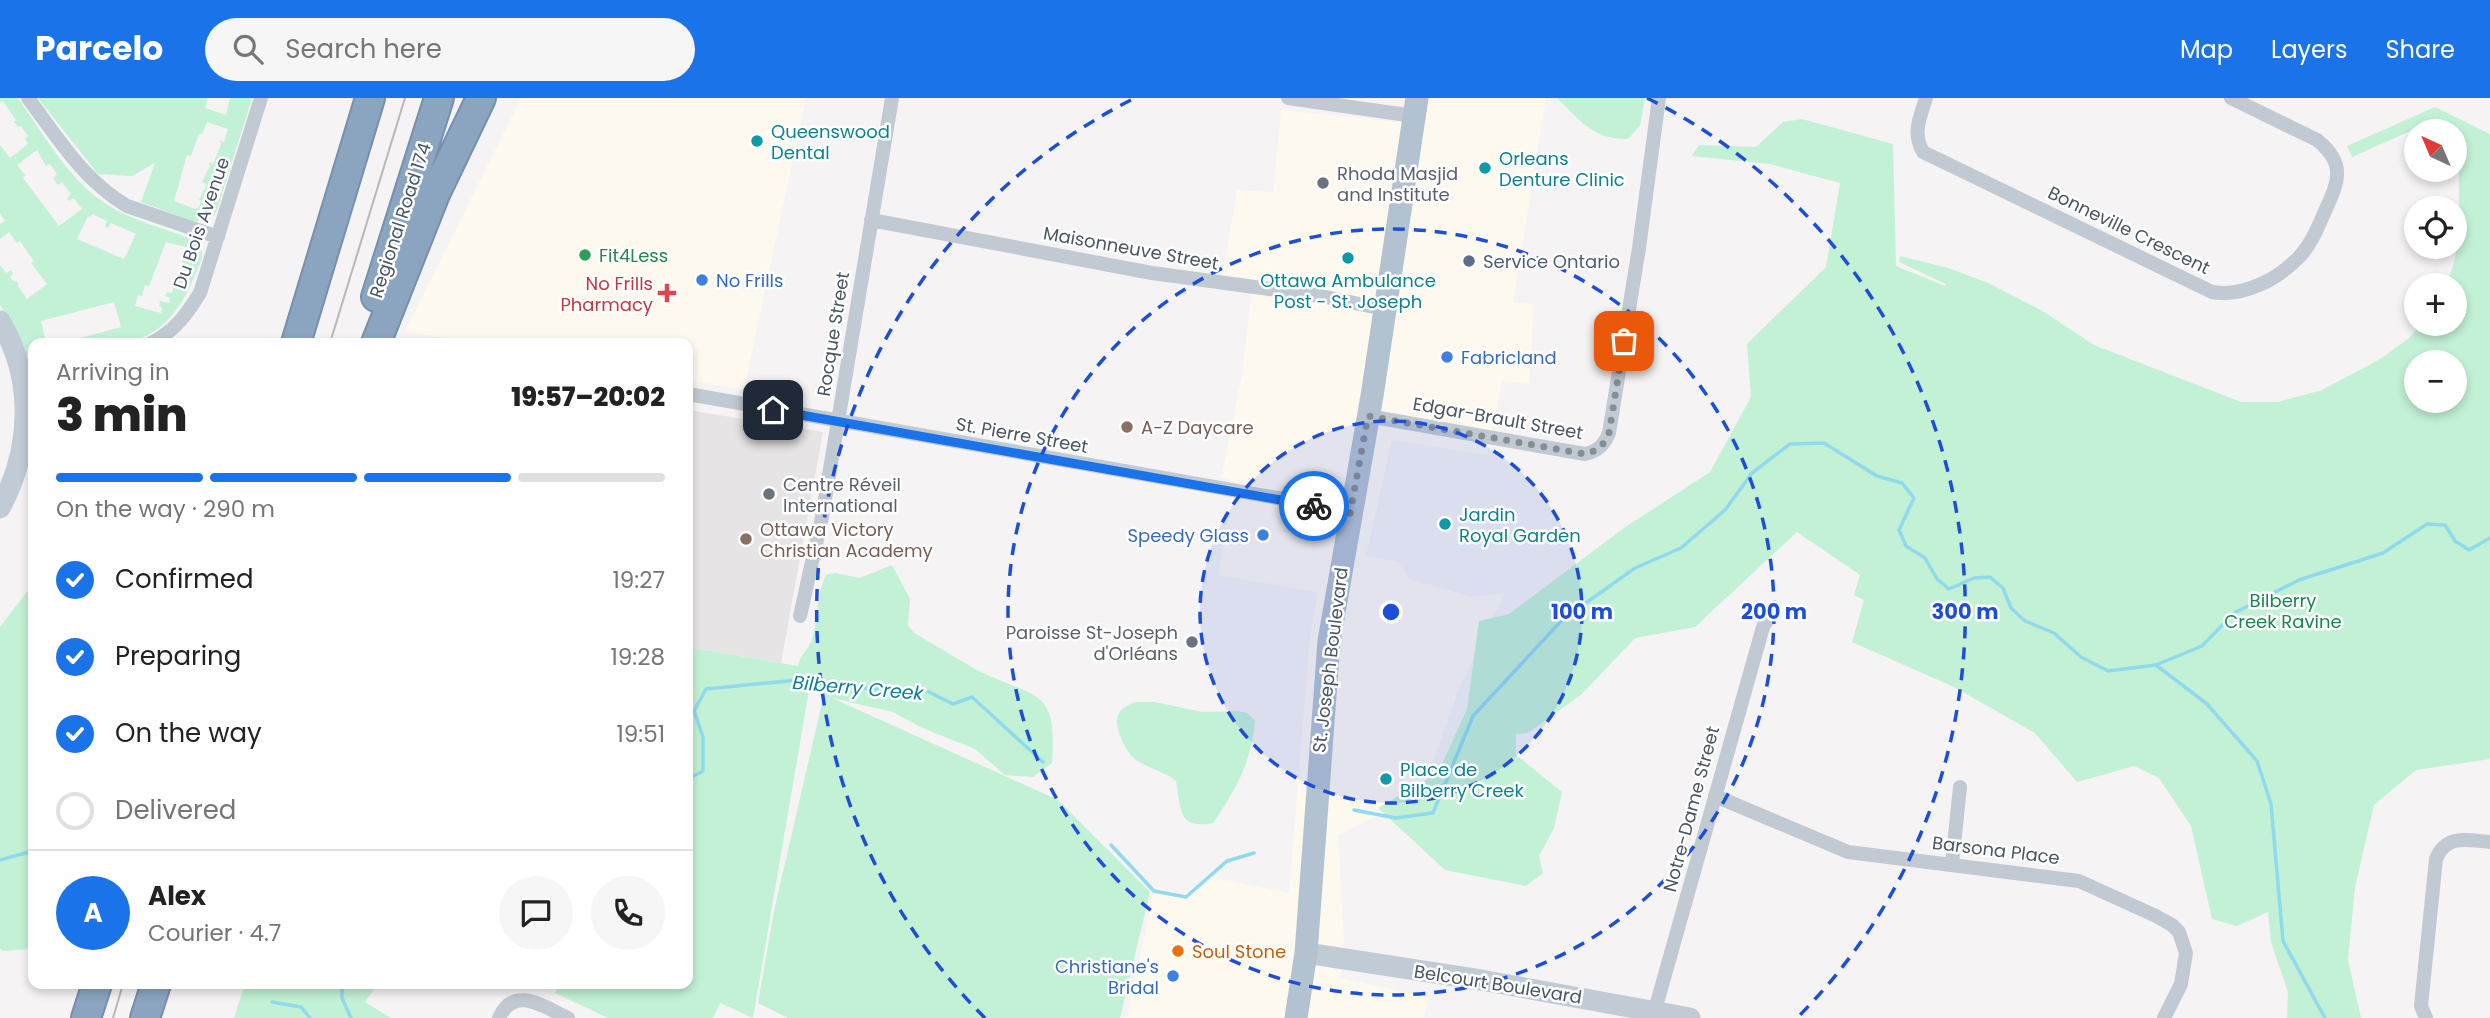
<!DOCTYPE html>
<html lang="en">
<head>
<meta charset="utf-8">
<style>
  :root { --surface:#fff; --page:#f6f6f6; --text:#222; --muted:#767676; --line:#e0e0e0; --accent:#1a73e8 }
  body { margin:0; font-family:Poppins,sans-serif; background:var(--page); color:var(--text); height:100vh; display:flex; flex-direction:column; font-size:26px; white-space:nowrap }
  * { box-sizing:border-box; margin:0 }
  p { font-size:23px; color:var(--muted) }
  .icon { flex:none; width:38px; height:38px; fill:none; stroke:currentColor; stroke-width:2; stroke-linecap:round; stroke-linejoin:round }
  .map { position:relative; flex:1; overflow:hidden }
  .sheet { position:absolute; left:28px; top:240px; width:665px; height:651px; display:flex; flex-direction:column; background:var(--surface); border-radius:14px; box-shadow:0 4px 10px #0003 }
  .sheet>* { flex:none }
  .needle { width:46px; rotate:316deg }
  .tools { position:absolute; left:2404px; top:21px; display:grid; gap:14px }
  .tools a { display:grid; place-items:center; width:63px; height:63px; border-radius:50%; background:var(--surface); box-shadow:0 4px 10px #0003; font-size:35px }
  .pin { position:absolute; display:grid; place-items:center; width:60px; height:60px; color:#fff; margin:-30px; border-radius:14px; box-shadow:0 4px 10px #0006 }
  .courier { position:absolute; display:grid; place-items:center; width:70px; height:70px; margin:-35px; border:5px solid #1a73e8; border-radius:50%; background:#fff; color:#222; box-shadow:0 2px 9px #0007 }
  .overview em { font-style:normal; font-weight:800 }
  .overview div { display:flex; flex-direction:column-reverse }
  .overview { display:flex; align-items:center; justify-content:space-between; height:119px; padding:0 28px }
  h1 { font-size:46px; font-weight:800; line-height:52px }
  .bar { display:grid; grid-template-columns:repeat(4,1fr); gap:10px 7px; align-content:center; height:84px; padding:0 28px }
  .bar i { height:9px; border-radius:5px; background:var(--line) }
  .bar .on { background:var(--accent) }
  .bar p { grid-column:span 4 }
  .line { display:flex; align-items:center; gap:18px; padding:0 28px; border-top:2px solid var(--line) }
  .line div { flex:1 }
  .round { display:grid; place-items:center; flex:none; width:74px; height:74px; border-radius:37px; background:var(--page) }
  ol { padding:0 28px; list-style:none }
  li { display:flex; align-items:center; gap:21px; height:77px }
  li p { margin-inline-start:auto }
  li .icon { padding:7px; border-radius:50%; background:var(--accent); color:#fff; stroke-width:4 }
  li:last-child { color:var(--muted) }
  li i { width:38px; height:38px; border:4px solid var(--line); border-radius:50% }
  header { display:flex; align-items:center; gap:42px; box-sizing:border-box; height:98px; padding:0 35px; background:var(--accent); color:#fff }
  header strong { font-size:33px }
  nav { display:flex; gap:38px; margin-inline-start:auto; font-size:24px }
  .search { width:490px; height:63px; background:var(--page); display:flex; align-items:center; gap:18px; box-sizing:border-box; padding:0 24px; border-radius:38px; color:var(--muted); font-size:26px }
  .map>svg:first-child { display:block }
  .commercial { fill:#fdf9ef }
  .education { fill:#e6e4e5 }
  .green { fill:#c3f1d5; fill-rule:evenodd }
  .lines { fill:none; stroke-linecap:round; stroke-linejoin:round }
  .stream { stroke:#90daee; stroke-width:3.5 }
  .highway-casing { stroke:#7690ad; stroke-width:32 }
  .street { stroke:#c1cad2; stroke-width:14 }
  .secondary { stroke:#c1cbd6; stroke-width:21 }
  .primary { stroke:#b3c2d1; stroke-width:23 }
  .highway { stroke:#8ba5c1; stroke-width:28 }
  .tram { stroke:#b5b8bd; stroke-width:2 }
  .done { stroke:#868d94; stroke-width:7; stroke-dasharray:0 12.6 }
  .route { stroke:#1a73e8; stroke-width:9 }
  .ring { fill:none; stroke:#1d4ed8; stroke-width:3.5; stroke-dasharray:12 9 }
  .culture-dot { fill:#0f9aa8; stroke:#fff; stroke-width:2.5 }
  .worship-dot { fill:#6b7280; stroke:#fff; stroke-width:2.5 }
  .leisure-dot { fill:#2e9e5b; stroke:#fff; stroke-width:2.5 }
  .service-dot { fill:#5c6f8a; stroke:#fff; stroke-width:2.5 }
  .shop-dot { fill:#3f7fe0; stroke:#fff; stroke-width:2.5 }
  .health-dot { fill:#e0444e; stroke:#fff; stroke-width:2.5 }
  .education-dot { fill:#8d6e63; stroke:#fff; stroke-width:2.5 }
  .food-dot { fill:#e8710a; stroke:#fff; stroke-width:2.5 }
  .labels { text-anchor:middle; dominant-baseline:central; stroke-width:5; stroke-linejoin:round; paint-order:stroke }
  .culture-label { font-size:18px; fill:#0d838f; stroke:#fff; text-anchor:start }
  .worship-label { font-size:18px; fill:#5b616d; stroke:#fff; text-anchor:start }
  .street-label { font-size:18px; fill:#4a5661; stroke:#fff }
  .leisure-label { font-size:18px; fill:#27864d; stroke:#fff; text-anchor:start }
  .service-label { font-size:18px; fill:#4e5e75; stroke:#fff; text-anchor:start }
  .shop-label { font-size:18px; fill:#366cbe; stroke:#fff; text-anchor:start }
  .health-label { font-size:18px; fill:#be3a42; stroke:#fff; text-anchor:end }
  .education-label { font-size:18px; fill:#785e54; stroke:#fff; text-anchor:start }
  .park-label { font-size:18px; fill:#17864f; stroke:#fff }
  .food-label { font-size:18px; fill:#c56008; stroke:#fff; text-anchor:start }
  .water-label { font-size:19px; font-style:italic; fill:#0c7c9b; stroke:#fff }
  .centre { fill:#1d4ed8; stroke:#fff; stroke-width:3.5 }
  .ring-label { font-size:21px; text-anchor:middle; font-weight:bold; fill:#1d4ed8; stroke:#fff; stroke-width:5; stroke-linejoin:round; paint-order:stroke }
</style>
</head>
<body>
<header>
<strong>Parcelo</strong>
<div class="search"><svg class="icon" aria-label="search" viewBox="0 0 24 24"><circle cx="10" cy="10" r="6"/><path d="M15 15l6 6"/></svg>Search here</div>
<nav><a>Map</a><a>Layers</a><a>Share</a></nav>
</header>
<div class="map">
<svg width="2490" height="920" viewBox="0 0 2490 920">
  <rect width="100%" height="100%" fill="#f5f3f3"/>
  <!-- commercial -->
  <path class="commercial" d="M521,0H806L744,292L688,282V245H473L405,233Z
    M1426,0H1546L1513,205L1534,206L1529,286L1502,283L1487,357L1392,342L1366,458L1398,464L1410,481L1471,499L1505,495L1460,588L1421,697L1338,737L1344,841L1340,880L1429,899L1424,920H1127L1155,788L1181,796L1203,788L1211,779L1289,795L1310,539L1318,494L1218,477L1235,383L1221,380L1242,277L1253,181L1222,178L1237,92L1273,94L1281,12L1420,26Z"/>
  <!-- education -->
  <path class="education" d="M688,312L823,334L781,565L688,549Z"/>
  <!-- green -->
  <path class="green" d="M0,0H18C41,33 67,78 99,101C128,123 166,130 199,144C206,156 200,167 194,179C182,209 162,238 127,244C107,248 83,245 62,245L121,229L114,204L41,223L46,245H33V265L22,251L13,228L0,207V167L6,175L11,172L13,176L10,179L14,184L16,183L19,186L18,188L27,201L47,186L31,165L34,163L20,143L17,145L9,134L0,141V126L5,123L0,116V47L10,60L28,46L25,41L28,38L21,28L18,29L14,24L16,22L3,3L0,4ZM37,52L46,68L50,66L57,76L53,80L58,87L62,84L71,96L67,100L69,103L74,100L82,111L59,128L23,80L25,77L17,67ZM92,116L107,123L105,128L108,130L111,125L136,136L124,161L77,141L88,118L90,119ZM166,144L190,150L188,157H184L181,166L186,167L185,171L179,172L174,181L178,183L177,189L174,188L172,195L167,194L165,198L170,200L169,205L160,203L159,208L162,210L161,215L135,208L138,197L142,198L145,187L149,188Z
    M38,0H208L205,10L226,17L230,0H252L217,112L214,118L195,124L141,104L155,65L132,78L98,76ZM207,24L228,31L224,44L220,43L221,46L213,66L209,64L210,68L202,84L207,86L199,102L201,103L199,109L195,111L174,103L187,57L191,58L199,36H202Z
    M1557,0H1645L1640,28L1628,41C1593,42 1579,21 1557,0Z
    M2435,9L2490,36V661L2416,672L2374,707L2355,789L2348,862L2361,920H2287L2288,894L2271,844L2268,814L2237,828L2212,821L2191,728L2159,680L2134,668L2077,684L2035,635L1954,589L1852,544L1864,502L1854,497L1860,477L1797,434L1695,529L1635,540L1582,596L1528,635L1516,636V657L1562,694L1554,730L1539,758L1543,775L1526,788L1445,772L1378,710L1438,675L1467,611L1479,523L1509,516L1624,430L1710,374L1751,299L1747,246L1826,169L1840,85L1770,66L1692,58L1699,47L1756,49L1783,24L1802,21L1893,46L1896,168L1945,188L1946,186L1899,164L1900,158L1948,170L1986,184L2041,212L2094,247L2241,304H2278L2322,292L2382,260L2409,240L2422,226H2455V187H2446C2470,133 2451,92 2464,38L2433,23L2352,59L2347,48ZM2417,264H2455V303H2417Z
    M892,467L910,501L908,527L914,535C935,547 957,561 979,573C1035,601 1058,588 1052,665L1033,679L1005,677L975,651L920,629L893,614L832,600L1058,702L1150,794L1120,920H788L758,905L774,813L824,596L814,589L809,592L753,920L720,905L713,920H608L555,895L560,886H688V549L798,568C799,559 807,553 811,544C819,522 816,497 826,477L835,475L860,480Z
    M33,486V851L3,853L0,850V529Z
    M1135,604H1155L1202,614L1238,613L1247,615L1255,623C1251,666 1236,691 1213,725C1177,732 1181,710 1176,683C1164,673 1149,671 1136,662C1127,656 1113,629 1118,617C1121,610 1129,606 1135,604Z
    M245,886H378L365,904L391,920H234Z"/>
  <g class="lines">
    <!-- stream -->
    <path class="stream" d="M2156,567L2207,606L2257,663L2271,706L2283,843L2325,920
      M688,681L703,673V639L694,613L706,591L798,582L862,590L927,593L953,606L972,599L1043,664
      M1354,712L1396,720L1433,715L1473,618L1562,522L1635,470L1681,450L1725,412L1752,375L1790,346L1824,345L1877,378L1902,385L1914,400L1899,432L1906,448L1925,460L1937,481L1949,491L1974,480L1990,479L2003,490L2011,510L2025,523L2054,535L2081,559L2108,573L2156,567L2202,548L2234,515L2299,482L2383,455L2427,426L2445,427L2455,443L2469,452L2490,440
      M1111,747L1154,793L1186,799L1227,763L1254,755
      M0,762L29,754L33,757
      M342,886V900L351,920
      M272,904L301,909L310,920"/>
    <!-- highway casing -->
    <g class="highway-casing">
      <path id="highway" d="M376,199L439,0
        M296,245L370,0
        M376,245L435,96L481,0
        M86,920L97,886
        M145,920L156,886"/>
    </g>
    <!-- street -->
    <path class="street" d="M28,0C58,40 83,82 127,108L218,139
      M1288,0L1414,18
      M1926,0C1920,20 1912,35 1923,54L2212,194C2243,199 2277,182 2299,159C2311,147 2318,129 2325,113C2339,83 2346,65 2317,42L2231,0
      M871,122L1152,175L1321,198L1384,211
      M151,245C174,234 187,216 200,195L261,0
      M688,296L1289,402L1350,417
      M1368,318L1585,356C1598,353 1604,347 1609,335L1639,150L1659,0
      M800,518L822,419L892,0
      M1715,698L1848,754L2079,783L2156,818L2172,827L2179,834L2186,855L2181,886L2164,920
      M1952,766L1960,689
      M1653,919L1763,529L1772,515
      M499,920C514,886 544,909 568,920
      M2426,920L2421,908L2422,898L2436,761C2446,736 2467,742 2490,744"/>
    <!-- secondary -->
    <path class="secondary" d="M0,223C35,282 32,351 0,410
      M1306,855L1481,882L1690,920"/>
    <!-- primary -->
    <path class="primary" d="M1296,920L1306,855L1329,543L1372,298L1417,0"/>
    <!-- highway -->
    <use href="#highway" class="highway"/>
    <!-- tram -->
    <path class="tram" d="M330,245L405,0
      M113,920L123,886"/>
  </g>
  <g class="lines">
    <!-- done -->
    <path class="done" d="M1314,408L1350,416L1368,318L1585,356C1598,353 1604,347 1609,335L1624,243"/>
    <!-- route -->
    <path class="route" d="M773,312L1314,408"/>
  </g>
  <!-- distance rings -->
  <circle cx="1391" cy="514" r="191" fill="#1d4ed8" fill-opacity=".12"/>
  <g class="ring">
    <circle cx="1391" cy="514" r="191"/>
    <circle cx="1391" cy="514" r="383"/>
    <path d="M985 920A574 574 0 0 1 1135 0M1647 0A574 574 0 0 1 1797 920"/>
  </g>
  <!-- markers -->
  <g class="culture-dot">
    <circle cx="757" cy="43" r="7"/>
    <circle cx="1485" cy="70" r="7"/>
    <circle cx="1348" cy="160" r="7"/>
    <circle cx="1445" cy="426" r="7"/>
    <circle cx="1386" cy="681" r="7"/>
  </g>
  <g class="worship-dot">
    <circle cx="1323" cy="85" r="7"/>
    <circle cx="769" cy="396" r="7"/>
    <circle cx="1192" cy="544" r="7"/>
  </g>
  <circle class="leisure-dot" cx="585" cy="157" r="7"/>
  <circle class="service-dot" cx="1469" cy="163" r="7"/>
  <g class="shop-dot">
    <circle cx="702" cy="182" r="7"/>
    <circle cx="1447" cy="259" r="7"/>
    <circle cx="1263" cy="437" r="7"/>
    <circle cx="1173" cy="878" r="7"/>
  </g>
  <path class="health-dot" d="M663.5 184.5h7v7h7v7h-7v7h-7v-7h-7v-7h7z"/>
  <g class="education-dot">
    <circle cx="1127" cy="329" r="7"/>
    <circle cx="746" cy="441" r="7"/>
  </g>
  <circle class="food-dot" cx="1178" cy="853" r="7"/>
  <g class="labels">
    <!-- culture labels -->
    <g class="culture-label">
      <text x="771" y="33">Queenswood<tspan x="771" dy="21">Dental</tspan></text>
      <text x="1499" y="60">Orleans<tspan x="1499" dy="21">Denture Clinic</tspan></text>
      <text x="1348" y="182" text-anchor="middle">Ottawa Ambulance<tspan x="1348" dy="21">Post - St. Joseph</tspan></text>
      <text x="1459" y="416">Jardin<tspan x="1459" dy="21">Royal Garden</tspan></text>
      <text x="1400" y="671">Place de<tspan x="1400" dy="21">Bilberry Creek</tspan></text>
    </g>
    <!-- worship labels -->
    <g class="worship-label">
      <text x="1337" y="75">Rhoda Masjid<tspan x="1337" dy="21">and Institute</tspan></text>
      <text x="783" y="386">Centre Réveil<tspan x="783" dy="21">International</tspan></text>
      <text x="1178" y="534" text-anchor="end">Paroisse St-Joseph<tspan x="1178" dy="21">d'Orléans</tspan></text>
    </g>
    <!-- street labels -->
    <g class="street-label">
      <text transform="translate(400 122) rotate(-72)">Regional Road 174</text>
      <text transform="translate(201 125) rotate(-71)">Du Bois Avenue</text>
      <text transform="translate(2129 132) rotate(26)">Bonneville Crescent</text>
      <text transform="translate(1131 150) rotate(10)">Maisonneuve Street</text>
      <text transform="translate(833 236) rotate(-81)">Rocque Street</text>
      <text transform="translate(1498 320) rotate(10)">Edgar-Brault Street</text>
      <text transform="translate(1022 337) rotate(10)">St. Pierre Street</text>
      <text transform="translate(1330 562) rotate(-83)">St. Joseph Boulevard</text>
      <text transform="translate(1691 711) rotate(-75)">Notre-Dame Street</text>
      <text transform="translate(1996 752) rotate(7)">Barsona Place</text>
      <text transform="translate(1498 886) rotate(9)">Belcourt Boulevard</text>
    </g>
    <!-- leisure labels -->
    <g class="leisure-label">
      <text x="599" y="157">Fit4Less</text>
    </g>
    <!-- service labels -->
    <g class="service-label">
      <text x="1483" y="163">Service Ontario</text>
    </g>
    <!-- shop labels -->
    <g class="shop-label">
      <text x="716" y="182">No Frills</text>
      <text x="1461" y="259">Fabricland</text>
      <text x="1249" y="437" text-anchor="end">Speedy Glass</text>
      <text x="1159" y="868" text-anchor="end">Christiane's<tspan x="1159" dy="21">Bridal</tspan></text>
    </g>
    <!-- health labels -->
    <g class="health-label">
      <text x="653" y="185">No Frills<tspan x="653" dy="21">Pharmacy</tspan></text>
    </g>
    <!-- education labels -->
    <g class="education-label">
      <text x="1141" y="329">A-Z Daycare</text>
      <text x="760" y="431">Ottawa Victory<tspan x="760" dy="21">Christian Academy</tspan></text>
    </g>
    <!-- park labels -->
    <g class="park-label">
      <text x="2283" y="502">Bilberry<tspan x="2283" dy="21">Creek Ravine</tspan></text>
    </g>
    <!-- food labels -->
    <g class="food-label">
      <text x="1192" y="853">Soul Stone</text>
    </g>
    <!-- water labels -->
    <g class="water-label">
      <text transform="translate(858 590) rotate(5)">Bilberry Creek</text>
    </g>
  </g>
  <circle cx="1391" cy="514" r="10" class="centre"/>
  <g class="ring-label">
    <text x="1582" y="521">100 m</text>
    <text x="1774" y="521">200 m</text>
    <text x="1965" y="521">300 m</text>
  </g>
</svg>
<div class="tools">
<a><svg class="needle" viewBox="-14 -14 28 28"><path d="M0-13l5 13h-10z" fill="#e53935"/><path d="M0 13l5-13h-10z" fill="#767676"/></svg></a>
<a><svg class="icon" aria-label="locate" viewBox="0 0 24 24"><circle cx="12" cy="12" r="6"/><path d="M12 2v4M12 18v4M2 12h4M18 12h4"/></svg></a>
<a>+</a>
<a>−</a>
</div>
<div class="pin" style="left:1624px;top:243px;background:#ea580c"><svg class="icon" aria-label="bag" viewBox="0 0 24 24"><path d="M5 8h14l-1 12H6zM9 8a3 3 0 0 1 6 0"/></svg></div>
<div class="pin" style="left:773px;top:312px;background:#1f2937"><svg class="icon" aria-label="home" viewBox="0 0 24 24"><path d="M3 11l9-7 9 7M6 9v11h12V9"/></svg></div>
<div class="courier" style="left:1314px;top:408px"><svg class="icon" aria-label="bike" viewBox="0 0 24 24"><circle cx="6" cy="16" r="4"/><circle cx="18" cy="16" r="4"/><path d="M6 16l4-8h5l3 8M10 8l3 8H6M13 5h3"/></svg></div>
<section class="sheet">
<div class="overview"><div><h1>3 min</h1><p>Arriving in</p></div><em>19:57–20:02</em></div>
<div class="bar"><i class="on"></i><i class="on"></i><i class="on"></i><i></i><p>On the way · 290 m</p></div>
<ol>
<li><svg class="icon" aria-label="check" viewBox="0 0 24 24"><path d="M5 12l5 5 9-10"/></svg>Confirmed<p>19:27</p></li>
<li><svg class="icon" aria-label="check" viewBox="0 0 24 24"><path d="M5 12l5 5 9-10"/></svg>Preparing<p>19:28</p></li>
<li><svg class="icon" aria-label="check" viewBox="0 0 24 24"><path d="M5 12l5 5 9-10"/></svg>On the way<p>19:51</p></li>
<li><i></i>Delivered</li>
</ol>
<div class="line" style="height:126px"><b class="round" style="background:var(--accent);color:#fff">A</b><div><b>Alex</b><p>Courier · 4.7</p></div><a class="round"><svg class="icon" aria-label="chat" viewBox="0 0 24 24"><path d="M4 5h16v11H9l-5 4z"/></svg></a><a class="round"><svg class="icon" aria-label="phone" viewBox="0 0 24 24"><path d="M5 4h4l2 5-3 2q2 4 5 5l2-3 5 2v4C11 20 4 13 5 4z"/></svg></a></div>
</section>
</div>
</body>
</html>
